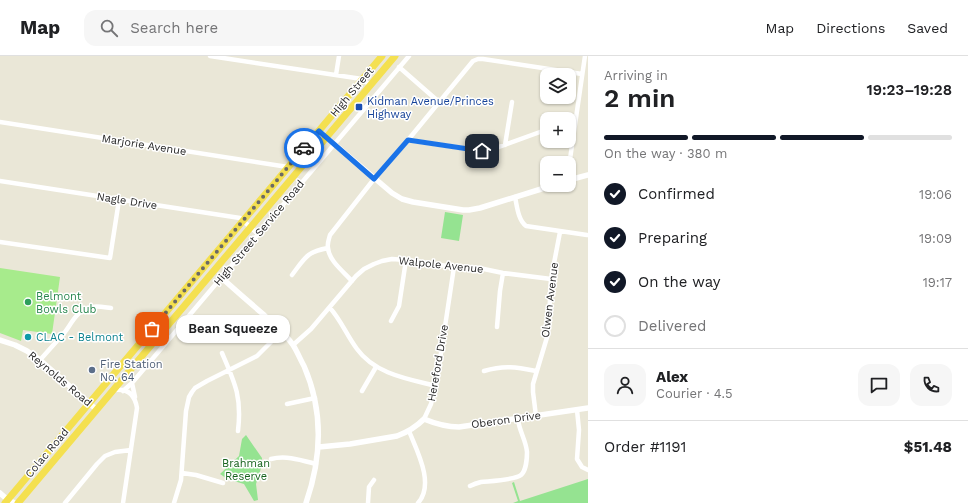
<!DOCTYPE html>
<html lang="en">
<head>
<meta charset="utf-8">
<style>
  :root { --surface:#fff; --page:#f6f6f6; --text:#202124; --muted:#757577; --line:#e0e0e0; --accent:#111827 }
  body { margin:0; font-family:"Work Sans",sans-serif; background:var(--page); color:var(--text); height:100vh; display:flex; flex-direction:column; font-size:15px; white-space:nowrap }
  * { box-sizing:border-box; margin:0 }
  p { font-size:13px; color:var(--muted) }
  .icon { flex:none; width:22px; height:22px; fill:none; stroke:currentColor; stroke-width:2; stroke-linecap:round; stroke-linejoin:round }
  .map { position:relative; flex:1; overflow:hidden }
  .panel { display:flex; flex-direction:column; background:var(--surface); width:380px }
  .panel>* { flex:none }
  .buttons { position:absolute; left:540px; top:12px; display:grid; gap:8px }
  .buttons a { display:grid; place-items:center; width:36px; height:36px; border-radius:8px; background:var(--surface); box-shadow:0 1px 3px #0004; font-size:20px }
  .pin { position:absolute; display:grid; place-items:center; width:34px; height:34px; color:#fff; margin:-17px; border-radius:8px; box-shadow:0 2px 6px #0006 }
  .courier { position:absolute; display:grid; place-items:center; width:40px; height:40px; margin:-20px; border:3px solid #1a73e8; border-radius:50%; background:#fff; color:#222; box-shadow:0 1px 5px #0007 }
  .bubble { position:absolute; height:28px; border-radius:12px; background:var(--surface); box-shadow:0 1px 3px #0004; font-size:13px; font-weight:600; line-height:28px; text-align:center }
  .head em { font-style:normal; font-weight:600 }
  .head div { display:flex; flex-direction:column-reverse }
  .head { display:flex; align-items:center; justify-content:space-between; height:68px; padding:0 16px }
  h1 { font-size:26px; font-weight:600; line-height:30px }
  .bar { display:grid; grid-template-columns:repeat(4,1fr); gap:6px 4px; align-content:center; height:48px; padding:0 16px }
  .bar i { height:5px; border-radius:3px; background:var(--line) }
  .bar .current { background:var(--accent) }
  .bar p { grid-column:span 4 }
  .line { display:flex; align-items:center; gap:10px; padding:0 16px; border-top:1px solid var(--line) }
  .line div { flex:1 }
  .round { display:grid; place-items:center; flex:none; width:42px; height:42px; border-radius:12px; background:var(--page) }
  ol { padding:0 16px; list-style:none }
  li { display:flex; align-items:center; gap:12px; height:44px }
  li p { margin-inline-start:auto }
  li .icon { padding:4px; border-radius:50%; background:var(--accent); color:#fff; stroke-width:4 }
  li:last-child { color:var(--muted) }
  li i { width:22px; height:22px; border:2px solid var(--line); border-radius:50% }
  header { display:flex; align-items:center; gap:24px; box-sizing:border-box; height:56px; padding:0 20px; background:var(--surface); border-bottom:1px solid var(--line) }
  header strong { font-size:19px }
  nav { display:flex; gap:22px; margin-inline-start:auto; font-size:14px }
  .search { width:280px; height:36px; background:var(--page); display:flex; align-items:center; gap:10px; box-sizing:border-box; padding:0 14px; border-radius:12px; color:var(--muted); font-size:15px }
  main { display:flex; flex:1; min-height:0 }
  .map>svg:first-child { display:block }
  .green { fill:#95e391 }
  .pitch { fill:#a7eb8c }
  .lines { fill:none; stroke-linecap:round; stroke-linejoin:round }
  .minor { stroke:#fff; stroke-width:4.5 }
  .tertiary { stroke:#fff; stroke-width:5.5 }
  .trunk { stroke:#f4e050; stroke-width:7 }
  .done { stroke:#6b6a64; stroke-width:4; stroke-dasharray:0 7.2 }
  .route { stroke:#1a73e8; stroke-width:5 }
  .transit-dot { fill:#1a4fb4; stroke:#fff; stroke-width:1.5 }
  .leisure-dot { fill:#2e9e5b; stroke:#fff; stroke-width:1.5 }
  .culture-dot { fill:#0f9aa8; stroke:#fff; stroke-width:1.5 }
  .service-dot { fill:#5c6f8a; stroke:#fff; stroke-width:1.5 }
  .labels { text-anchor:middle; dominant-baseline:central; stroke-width:3; stroke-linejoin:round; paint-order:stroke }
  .street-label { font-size:11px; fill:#262626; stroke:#fff }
  .transit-label { font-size:11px; fill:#164399; stroke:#fff; text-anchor:start }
  .leisure-label { font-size:11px; fill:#27864d; stroke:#fff; text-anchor:start }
  .culture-label { font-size:11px; fill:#0d838f; stroke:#fff; text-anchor:start }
  .service-label { font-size:11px; fill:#4e5e75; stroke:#fff; text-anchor:start }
  .park-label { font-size:11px; fill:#17631e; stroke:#fff }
</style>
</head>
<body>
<header>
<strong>Map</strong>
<div class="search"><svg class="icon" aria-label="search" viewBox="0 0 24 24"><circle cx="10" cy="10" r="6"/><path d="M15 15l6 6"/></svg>Search here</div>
<nav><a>Map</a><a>Directions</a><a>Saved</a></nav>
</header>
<main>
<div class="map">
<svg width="588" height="447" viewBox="0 0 588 447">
  <rect width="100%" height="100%" fill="#eae7d7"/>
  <!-- green -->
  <path class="green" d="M445,156L463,159L459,185L441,182Z
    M246,379L262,402V409L256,428L258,444L254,445L244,428L227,423L223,420L220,418L239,400L242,383Z
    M588,423V447H513L518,445L512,427L514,426L520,445Z"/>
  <!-- pitch -->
  <path class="pitch" d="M0,212L60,221L52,278L23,274L21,285L0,277Z"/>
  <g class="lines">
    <!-- minor -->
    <path class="minor" d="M210,0L362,23L370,29
      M399,11L439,46
      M336,19L339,0
      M0,66L288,111
      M408,84L475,94L488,95L540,76L547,74
      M505,89L512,46
      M569,110L585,0
      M0,125L240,162L258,178
      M515,141C517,150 518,164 526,170L587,179
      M0,186L110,202L119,144
      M292,219C305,202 306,196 328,192
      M352,225C344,216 329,205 328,192C327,187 329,183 330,179L374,123L408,84L473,5L478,3H483L582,18
      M330,252C341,264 347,280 357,293C375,318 408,323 436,330
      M391,265L399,250L406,204
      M497,271L500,235L503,217
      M293,289L311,273L356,220L364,213L374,208L382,205L392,203L406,204L454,211L479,212L503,217L551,223
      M222,297C235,327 242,341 238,375
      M40,304C48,295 57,285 65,276C71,268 76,257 86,253C94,249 102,251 111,252
      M484,315C504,309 516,311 536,315
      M132,327L135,341
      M114,334C128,332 135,339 137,352L123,447
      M123,335L132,327L409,0
      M362,335L376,311
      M287,348L315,342
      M577,354L579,374L577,403L582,411L588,414
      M536,360L533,336V328L548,278L549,264L551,223L560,176
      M424,363L431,348L436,330L454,211
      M409,375C417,395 435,428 418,447
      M271,403C286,399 301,404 316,408
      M182,417L196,419L223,427
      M470,430C474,428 477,427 481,426C490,425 515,424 521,419C526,415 527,402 527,396C526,384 519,375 518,363
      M65,447L97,408L105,400L115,396L131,394
      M174,447L181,424L186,355L189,341L192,336L195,332L207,325L257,300L282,275
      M368,447L369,431L374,424"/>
    <!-- tertiary -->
    <path class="tertiary" d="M319,75L392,137L402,143L413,146L463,154H469L480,152L554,129
      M569,124L588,119
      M222,222C235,234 249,246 263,258C273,268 285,277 293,289C297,295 300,303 304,310C324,356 322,401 306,447
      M0,284L15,289L27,295L40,304L97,354
      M319,391L350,388L397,380C408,376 416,371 424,363C436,368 447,371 459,371L588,352
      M0,437L8,444L15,447"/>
    <!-- trunk -->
    <path class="trunk" d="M5,447L382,0
      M18,447L395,0"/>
  </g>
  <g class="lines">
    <!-- done -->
    <path class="done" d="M152,273L304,92"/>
    <!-- route -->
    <path class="route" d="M304,92L319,75L374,123L408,84L482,95"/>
  </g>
  <!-- markers -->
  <rect class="transit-dot" x="355" y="47" width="8" height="8" rx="2"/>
  <circle class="leisure-dot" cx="28" cy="246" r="4"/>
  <circle class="culture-dot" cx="28" cy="281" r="4"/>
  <circle class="service-dot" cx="92" cy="314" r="4"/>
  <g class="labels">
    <!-- street labels -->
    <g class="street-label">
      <text transform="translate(352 36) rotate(-50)">High Street</text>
      <text transform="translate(144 89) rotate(9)">Marjorie Avenue</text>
      <text transform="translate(127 145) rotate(9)">Nagle Drive</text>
      <text transform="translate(259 177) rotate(-50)">High Street Service Road</text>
      <text transform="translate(441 209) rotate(6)">Walpole Avenue</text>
      <text transform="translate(550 244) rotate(-83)">Olwen Avenue</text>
      <text transform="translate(438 307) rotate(-80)">Hereford Drive</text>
      <text transform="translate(60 323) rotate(40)">Reynolds Road</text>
      <text transform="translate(506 364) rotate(-8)">Oberon Drive</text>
      <text transform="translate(47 397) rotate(-50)">Colac Road</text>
    </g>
    <!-- transit labels -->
    <g class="transit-label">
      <text x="367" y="45">Kidman Avenue/Princes<tspan x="367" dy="13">Highway</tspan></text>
    </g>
    <!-- leisure labels -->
    <g class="leisure-label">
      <text x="36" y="240">Belmont<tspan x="36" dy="13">Bowls Club</tspan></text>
    </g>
    <!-- culture labels -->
    <g class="culture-label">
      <text x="36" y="281">CLAC - Belmont</text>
    </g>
    <!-- service labels -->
    <g class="service-label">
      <text x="100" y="308">Fire Station<tspan x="100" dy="13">No. 64</tspan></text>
    </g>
    <!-- park labels -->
    <g class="park-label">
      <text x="246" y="407">Brahman<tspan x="246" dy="13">Reserve</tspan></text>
    </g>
  </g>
</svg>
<div class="buttons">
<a><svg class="icon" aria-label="layers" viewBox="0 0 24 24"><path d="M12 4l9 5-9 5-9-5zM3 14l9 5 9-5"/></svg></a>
<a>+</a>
<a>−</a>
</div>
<div class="pin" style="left:152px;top:273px;background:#ea580c"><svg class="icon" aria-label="bag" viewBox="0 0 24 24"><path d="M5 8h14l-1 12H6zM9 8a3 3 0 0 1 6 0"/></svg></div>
<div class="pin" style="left:482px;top:95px;background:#1f2937"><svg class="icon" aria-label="home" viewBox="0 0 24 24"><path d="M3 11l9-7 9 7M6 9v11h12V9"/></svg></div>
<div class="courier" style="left:304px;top:92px"><svg class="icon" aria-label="car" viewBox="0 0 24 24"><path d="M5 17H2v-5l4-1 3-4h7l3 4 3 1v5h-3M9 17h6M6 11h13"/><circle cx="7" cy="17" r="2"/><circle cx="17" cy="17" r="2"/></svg></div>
<div class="bubble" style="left:176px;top:259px;width:114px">Bean Squeeze</div>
</div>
<section class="panel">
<div class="head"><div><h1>2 min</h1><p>Arriving in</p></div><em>19:23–19:28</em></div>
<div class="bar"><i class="current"></i><i class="current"></i><i class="current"></i><i></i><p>On the way · 380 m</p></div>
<ol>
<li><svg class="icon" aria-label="check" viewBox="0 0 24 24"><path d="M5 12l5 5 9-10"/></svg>Confirmed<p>19:06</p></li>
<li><svg class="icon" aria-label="check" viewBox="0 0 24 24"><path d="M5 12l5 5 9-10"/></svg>Preparing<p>19:09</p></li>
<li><svg class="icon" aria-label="check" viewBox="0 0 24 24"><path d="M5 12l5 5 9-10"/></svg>On the way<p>19:17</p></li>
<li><i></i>Delivered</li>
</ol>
<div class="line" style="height:72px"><a class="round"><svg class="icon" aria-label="person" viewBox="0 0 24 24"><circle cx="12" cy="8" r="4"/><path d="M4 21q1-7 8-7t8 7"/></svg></a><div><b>Alex</b><p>Courier · 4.5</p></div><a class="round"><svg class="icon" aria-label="chat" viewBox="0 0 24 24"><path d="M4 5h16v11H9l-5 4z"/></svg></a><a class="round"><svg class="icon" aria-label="phone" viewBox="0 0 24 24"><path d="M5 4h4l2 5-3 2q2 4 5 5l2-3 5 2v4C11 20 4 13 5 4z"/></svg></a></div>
<div class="line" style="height:52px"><div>Order #1191</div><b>$51.48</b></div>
</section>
</main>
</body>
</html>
